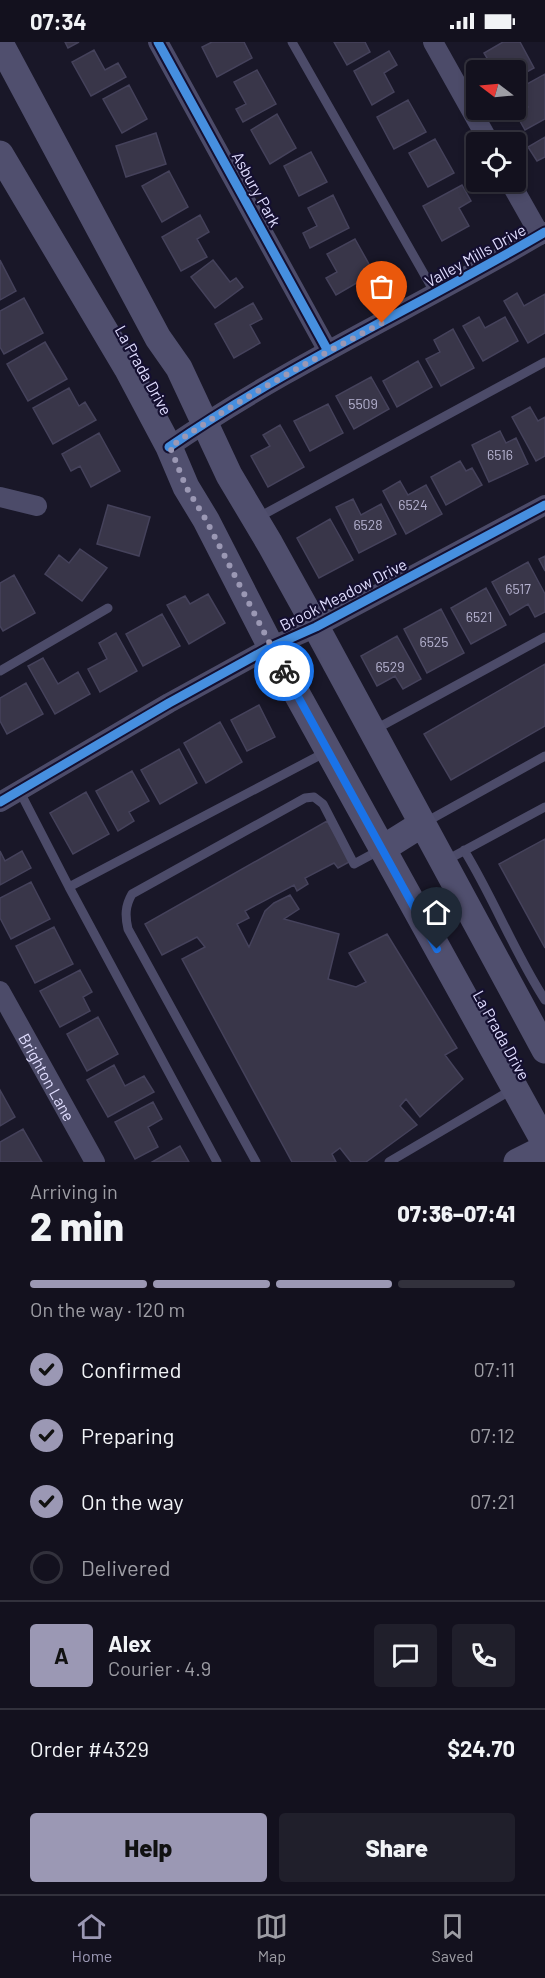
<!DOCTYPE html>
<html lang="en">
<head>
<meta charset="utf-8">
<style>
  :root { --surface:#13111e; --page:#201f2b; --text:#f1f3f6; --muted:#9d9da4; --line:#32313c; --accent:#9b98b4 }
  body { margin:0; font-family:Barlow,sans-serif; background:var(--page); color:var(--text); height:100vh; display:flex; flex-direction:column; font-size:22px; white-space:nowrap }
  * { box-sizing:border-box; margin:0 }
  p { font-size:20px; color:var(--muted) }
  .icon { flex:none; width:33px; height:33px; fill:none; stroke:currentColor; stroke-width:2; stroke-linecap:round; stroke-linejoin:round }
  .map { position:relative; height:1120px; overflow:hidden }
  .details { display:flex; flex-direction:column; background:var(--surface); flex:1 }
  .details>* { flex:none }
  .needle { width:39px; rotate:286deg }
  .fabs { position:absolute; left:466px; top:18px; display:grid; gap:12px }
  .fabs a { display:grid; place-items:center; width:60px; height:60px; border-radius:6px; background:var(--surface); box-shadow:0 3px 9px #0003,0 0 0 2px var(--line); font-size:30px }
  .pin { position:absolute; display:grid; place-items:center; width:51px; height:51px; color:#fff; margin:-62px -26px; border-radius:50% 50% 50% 0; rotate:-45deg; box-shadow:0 0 6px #0007 }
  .pin .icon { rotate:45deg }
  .courier { position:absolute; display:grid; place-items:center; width:60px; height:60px; margin:-30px; border:4px solid #1a73e8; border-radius:50%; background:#fff; color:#222; box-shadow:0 2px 8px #0007 }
  .headline em { font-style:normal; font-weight:800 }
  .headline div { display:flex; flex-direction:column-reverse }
  .headline { display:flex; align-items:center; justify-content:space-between; height:102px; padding:0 30px }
  h1 { font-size:39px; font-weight:800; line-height:45px }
  .bar { display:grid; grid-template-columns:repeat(4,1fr); gap:9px 6px; align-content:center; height:72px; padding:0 30px }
  .bar i { height:8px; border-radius:4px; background:var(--line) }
  .bar .selected { background:var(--accent) }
  .bar p { grid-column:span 4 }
  .line { display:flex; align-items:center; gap:15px; padding:0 30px; border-top:2px solid var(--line) }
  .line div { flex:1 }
  .round { display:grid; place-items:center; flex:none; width:63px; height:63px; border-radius:6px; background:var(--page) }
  ol { padding:0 30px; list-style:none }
  li { display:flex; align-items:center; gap:18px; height:66px }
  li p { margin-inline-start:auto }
  li .icon { padding:6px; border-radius:50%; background:var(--accent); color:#111; stroke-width:4 }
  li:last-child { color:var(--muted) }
  li i { width:33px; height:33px; border:3px solid var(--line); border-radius:50% }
  .cta { display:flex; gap:12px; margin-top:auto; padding:12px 30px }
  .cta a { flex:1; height:69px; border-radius:6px; background:var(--accent); color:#111; font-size:24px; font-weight:800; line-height:69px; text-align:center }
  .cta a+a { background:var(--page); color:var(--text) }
  .status { display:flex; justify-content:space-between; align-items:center; height:42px; padding:0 30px; background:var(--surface); direction:ltr }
  .status svg { height:16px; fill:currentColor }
  .menu { display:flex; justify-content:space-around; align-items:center; height:84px; border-top:2px solid var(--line); background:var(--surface); font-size:16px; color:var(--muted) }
  .menu a { display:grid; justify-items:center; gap:3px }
  .menu .selected { color:var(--accent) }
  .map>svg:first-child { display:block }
  .building { fill:#393649; stroke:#45425b; stroke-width:1.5 }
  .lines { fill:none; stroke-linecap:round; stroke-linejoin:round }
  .lane { stroke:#4c4b69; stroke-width:9 }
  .street { stroke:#4c4b69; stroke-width:20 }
  .secondary { stroke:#504f6e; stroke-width:27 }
  .cycleway-casing { stroke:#140f30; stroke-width:13 }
  .cycleway { stroke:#468fdf; stroke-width:9 }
  .done { stroke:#9b98b4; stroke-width:6; stroke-dasharray:0 10.8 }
  .route { stroke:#1a73e8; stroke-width:8 }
  .labels { text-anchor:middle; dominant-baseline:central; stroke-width:4.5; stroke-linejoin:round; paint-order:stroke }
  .number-label { font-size:14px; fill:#b7b4d2 }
  .street-label { font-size:16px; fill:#e1deff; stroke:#140f30 }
</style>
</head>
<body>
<div class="status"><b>07:34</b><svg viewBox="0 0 49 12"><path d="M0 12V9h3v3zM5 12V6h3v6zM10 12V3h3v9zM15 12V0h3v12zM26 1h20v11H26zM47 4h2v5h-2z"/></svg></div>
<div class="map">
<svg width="545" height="1120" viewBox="0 0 545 1120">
  <rect width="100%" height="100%" fill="#191728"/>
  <!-- building -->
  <path class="building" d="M65,0H79L68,6Z
    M212,0H244L252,16L217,35L202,5Z
    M334,0H365L370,10L347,23Z
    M503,0H520L534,26L516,36V28H494L484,11Z
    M94,8L105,28L118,21L126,35L91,54L72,20Z
    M389,9L397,23L384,31L394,50L372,63L354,29Z
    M257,28L276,62L243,80L236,67L246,62L234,40Z
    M545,32V77L525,88L516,72L528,65L518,47Z
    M129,43L147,77L122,91L103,57Z
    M408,58L426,90L394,107L377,75Z
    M277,72L296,106L270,122L251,88Z
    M156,91L166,122L126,135L116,104Z
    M545,95V115L537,119L528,105Z
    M435,97L454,131L428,145L409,111Z
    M311,110L327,140L299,154L284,124Z
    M169,129L188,165L162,180L142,144Z
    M462,143L471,159L459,166L469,184L442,199L423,164Z
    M333,153L349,186L310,206L303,191L317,184L308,166Z
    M200,173L209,190L197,197L207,215L181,229L162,195Z
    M355,197L374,231L336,253L326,236L337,230L327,212Z
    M0,218L16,249L0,258Z
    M213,218L230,240L236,236L243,245L215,266L191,235Z
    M517,251L524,264L545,252V291L528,301L504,259Z
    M24,256L43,291L4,312L0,305V269Z
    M253,261L262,277L250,283L260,301L234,316L215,282Z
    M479,275L485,286L505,275L518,299L483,319L463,284Z
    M453,287L474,326L441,344L426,317L440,310L434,298Z
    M45,300L67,337L28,359L7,322Z
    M418,319L432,345L397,365L383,339Z
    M371,335L389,367L354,387L336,354Z
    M69,346L79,364L85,360L96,378L53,402L33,366Z
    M328,362L343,391L310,409L294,379Z
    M530,365L538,379L545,375V414L536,419L512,375Z
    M280,383L304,425L268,445L251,414L270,404L263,393Z
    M500,389L506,401L516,396L528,422L489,440L472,403Z
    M99,391L120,429L91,445L80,424L71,429L62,412Z
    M460,419L466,429L472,426L482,443L446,463L431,435Z
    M400,439L408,453L426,443L442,472L406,492L383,449Z
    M353,457L361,473L381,462L396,492L359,511L336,465Z
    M108,463L150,475L139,514L97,502Z
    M330,477L353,518L319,536L297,496Z
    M80,507L107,526L82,559L45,532L59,513L69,521Z
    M545,514V529L539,517Z
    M528,520L545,552V570L535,575L528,562L510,573L492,540Z
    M14,533L35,571L3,589L0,584V541Z
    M486,546L506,583L471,602L451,566Z
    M208,552L225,581L189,602L167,563L185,554L190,562Z
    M441,567L464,611L427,631L404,587Z
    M162,572L180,604L143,624L126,592Z
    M116,591L137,629L100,650L88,627L107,617L99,601Z
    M397,594L421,637L403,647L395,634L377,644L361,614Z
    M43,616L58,642L78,630L90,652L55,672L28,624Z
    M545,622V684L451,738L424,692Z
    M26,641L43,672L7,692L0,679V656Z
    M259,663L275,695L247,709L231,678Z
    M220,680L242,720L206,741L184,701Z
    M179,707L197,741L160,762L141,728Z
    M132,729L149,759L129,770L134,779L118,789L96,749Z
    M86,750L109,792L73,812L50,771Z
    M327,779L351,819L338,826L334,821L305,836L308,842L297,849L294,843L245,869L249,876L237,882L249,905L265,869L274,861L290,853L299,867L284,877L339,892L328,937L356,945L366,940L349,911L387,892L457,1006L445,1013L463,1037L420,1075L406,1057L400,1064L417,1083L366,1120H351L340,1106L332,1112L336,1120H292L182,917L205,905L197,895L162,913L145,882Z
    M545,797V906L499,822Z
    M0,809L5,819L22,809L31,826L0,843Z
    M31,840L50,877L11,897L0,876V856Z
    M54,885L73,922L35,941L16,904Z
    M80,928L92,950L83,955L90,969L60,985L40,949Z
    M98,975L118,1012L87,1029L67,992Z
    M114,1023L125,1044L144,1034L154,1050L108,1075L87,1038Z
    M0,1048L15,1075L0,1084Z
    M153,1060L162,1077L148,1085L158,1105L135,1117L115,1080Z
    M23,1087L42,1120H0V1100Z
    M180,1104L189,1120H152Z"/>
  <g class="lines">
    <!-- lane -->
    <path class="lane" d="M292,0L436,253
      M257,476L545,320
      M0,629L108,566
      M374,688L545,595
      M19,748L69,845L326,710
      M424,781L545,714
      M464,808C494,857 514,910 545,958
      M445,819L545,765
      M69,845L217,1120
      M256,1120L128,887C125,874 125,864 132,852L305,756L314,755L323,762L354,822L380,808
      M389,1120L513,1047"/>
    <!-- street -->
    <g class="street">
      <path d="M158,0L328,309"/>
      <path d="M433,0L489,100"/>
      <path d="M510,140L540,193"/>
      <path d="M169,405C288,323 421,263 545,190"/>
      <path d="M0,455L37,464"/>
      <path d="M0,760L169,661L271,605L316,585L545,463"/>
      <path id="s1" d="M0,949L95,1120"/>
    </g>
    <!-- secondary -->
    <path class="secondary" d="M0,1L158,296L179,326L229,433L270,502L316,585L545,1008
      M0,112L127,326L169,405L186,445L206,478L271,605L545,1101
      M382,807L422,782
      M517,1120L545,1106"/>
    <!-- cycleway casing -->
    <g class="cycleway-casing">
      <path id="cycleway" d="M158,0L328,309
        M169,405C288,323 421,263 545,190
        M0,760L169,661L271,605L316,585L545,463"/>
    </g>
    <!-- cycleway -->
    <use href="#cycleway" class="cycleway"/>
  </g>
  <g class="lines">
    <!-- done -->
    <path class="done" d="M284,629L206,478L186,445L170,405C237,358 310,319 382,281"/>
    <!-- route -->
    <path class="route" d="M284,629L437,907"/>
  </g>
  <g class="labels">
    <!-- number labels -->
    <g class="number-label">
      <text x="363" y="361">5509</text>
      <text x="500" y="412">6516</text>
      <text x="413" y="462">6524</text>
      <text x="368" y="482">6528</text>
      <text x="518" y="546">6517</text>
      <text x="479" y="574">6521</text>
      <text x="434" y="599">6525</text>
      <text x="390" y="624">6529</text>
    </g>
    <!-- street labels -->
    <g class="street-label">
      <text transform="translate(257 147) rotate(61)">Asbury Park</text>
      <text transform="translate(475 213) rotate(-29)">Valley Mills Drive</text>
      <text transform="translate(144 328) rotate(61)">La Prada Drive</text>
      <text transform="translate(343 552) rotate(-27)">Brook Meadow Drive</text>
      <text transform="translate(502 993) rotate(61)">La Prada Drive</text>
      <text stroke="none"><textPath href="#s1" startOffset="98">Brighton Lane</textPath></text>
    </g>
  </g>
</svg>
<div class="fabs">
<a><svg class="needle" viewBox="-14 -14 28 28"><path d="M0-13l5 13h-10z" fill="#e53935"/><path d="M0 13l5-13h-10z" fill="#9d9da4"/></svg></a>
<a><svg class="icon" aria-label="locate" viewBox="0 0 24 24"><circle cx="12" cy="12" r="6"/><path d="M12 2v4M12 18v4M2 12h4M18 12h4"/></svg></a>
</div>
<div class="pin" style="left:382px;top:281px;background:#ea580c"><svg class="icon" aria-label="bag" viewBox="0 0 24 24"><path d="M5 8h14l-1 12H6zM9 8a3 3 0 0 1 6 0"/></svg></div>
<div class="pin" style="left:437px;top:907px;background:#1f2937"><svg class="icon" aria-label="home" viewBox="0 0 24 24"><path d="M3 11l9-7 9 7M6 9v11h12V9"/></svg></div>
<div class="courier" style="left:284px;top:629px"><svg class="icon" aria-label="bike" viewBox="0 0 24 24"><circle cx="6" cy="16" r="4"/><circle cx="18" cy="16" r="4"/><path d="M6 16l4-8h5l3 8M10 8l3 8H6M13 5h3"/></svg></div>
</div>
<section class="details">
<div class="headline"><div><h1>2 min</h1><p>Arriving in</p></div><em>07:36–07:41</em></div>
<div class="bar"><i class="selected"></i><i class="selected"></i><i class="selected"></i><i></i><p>On the way · 120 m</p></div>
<ol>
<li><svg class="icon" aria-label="check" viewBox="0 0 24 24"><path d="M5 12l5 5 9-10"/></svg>Confirmed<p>07:11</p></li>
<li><svg class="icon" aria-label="check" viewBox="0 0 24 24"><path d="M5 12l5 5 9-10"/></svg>Preparing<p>07:12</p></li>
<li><svg class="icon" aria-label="check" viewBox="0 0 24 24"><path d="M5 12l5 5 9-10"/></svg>On the way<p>07:21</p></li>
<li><i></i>Delivered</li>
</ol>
<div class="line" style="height:108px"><b class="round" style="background:var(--accent);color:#111">A</b><div><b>Alex</b><p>Courier · 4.9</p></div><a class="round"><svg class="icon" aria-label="chat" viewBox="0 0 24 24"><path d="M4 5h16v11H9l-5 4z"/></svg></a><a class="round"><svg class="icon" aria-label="phone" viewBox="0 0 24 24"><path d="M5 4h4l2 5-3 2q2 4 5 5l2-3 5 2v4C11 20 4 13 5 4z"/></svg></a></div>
<div class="line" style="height:78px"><div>Order #4329</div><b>$24.70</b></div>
<div class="cta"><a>Help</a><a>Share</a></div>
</section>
<nav class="menu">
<a class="selected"><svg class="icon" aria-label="home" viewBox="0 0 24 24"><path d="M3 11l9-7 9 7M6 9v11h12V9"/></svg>Home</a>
<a><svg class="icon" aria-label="map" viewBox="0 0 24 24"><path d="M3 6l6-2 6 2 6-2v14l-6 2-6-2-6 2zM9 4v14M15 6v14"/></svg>Map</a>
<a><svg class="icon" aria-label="saved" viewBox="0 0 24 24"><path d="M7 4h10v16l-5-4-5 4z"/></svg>Saved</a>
</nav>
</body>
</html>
